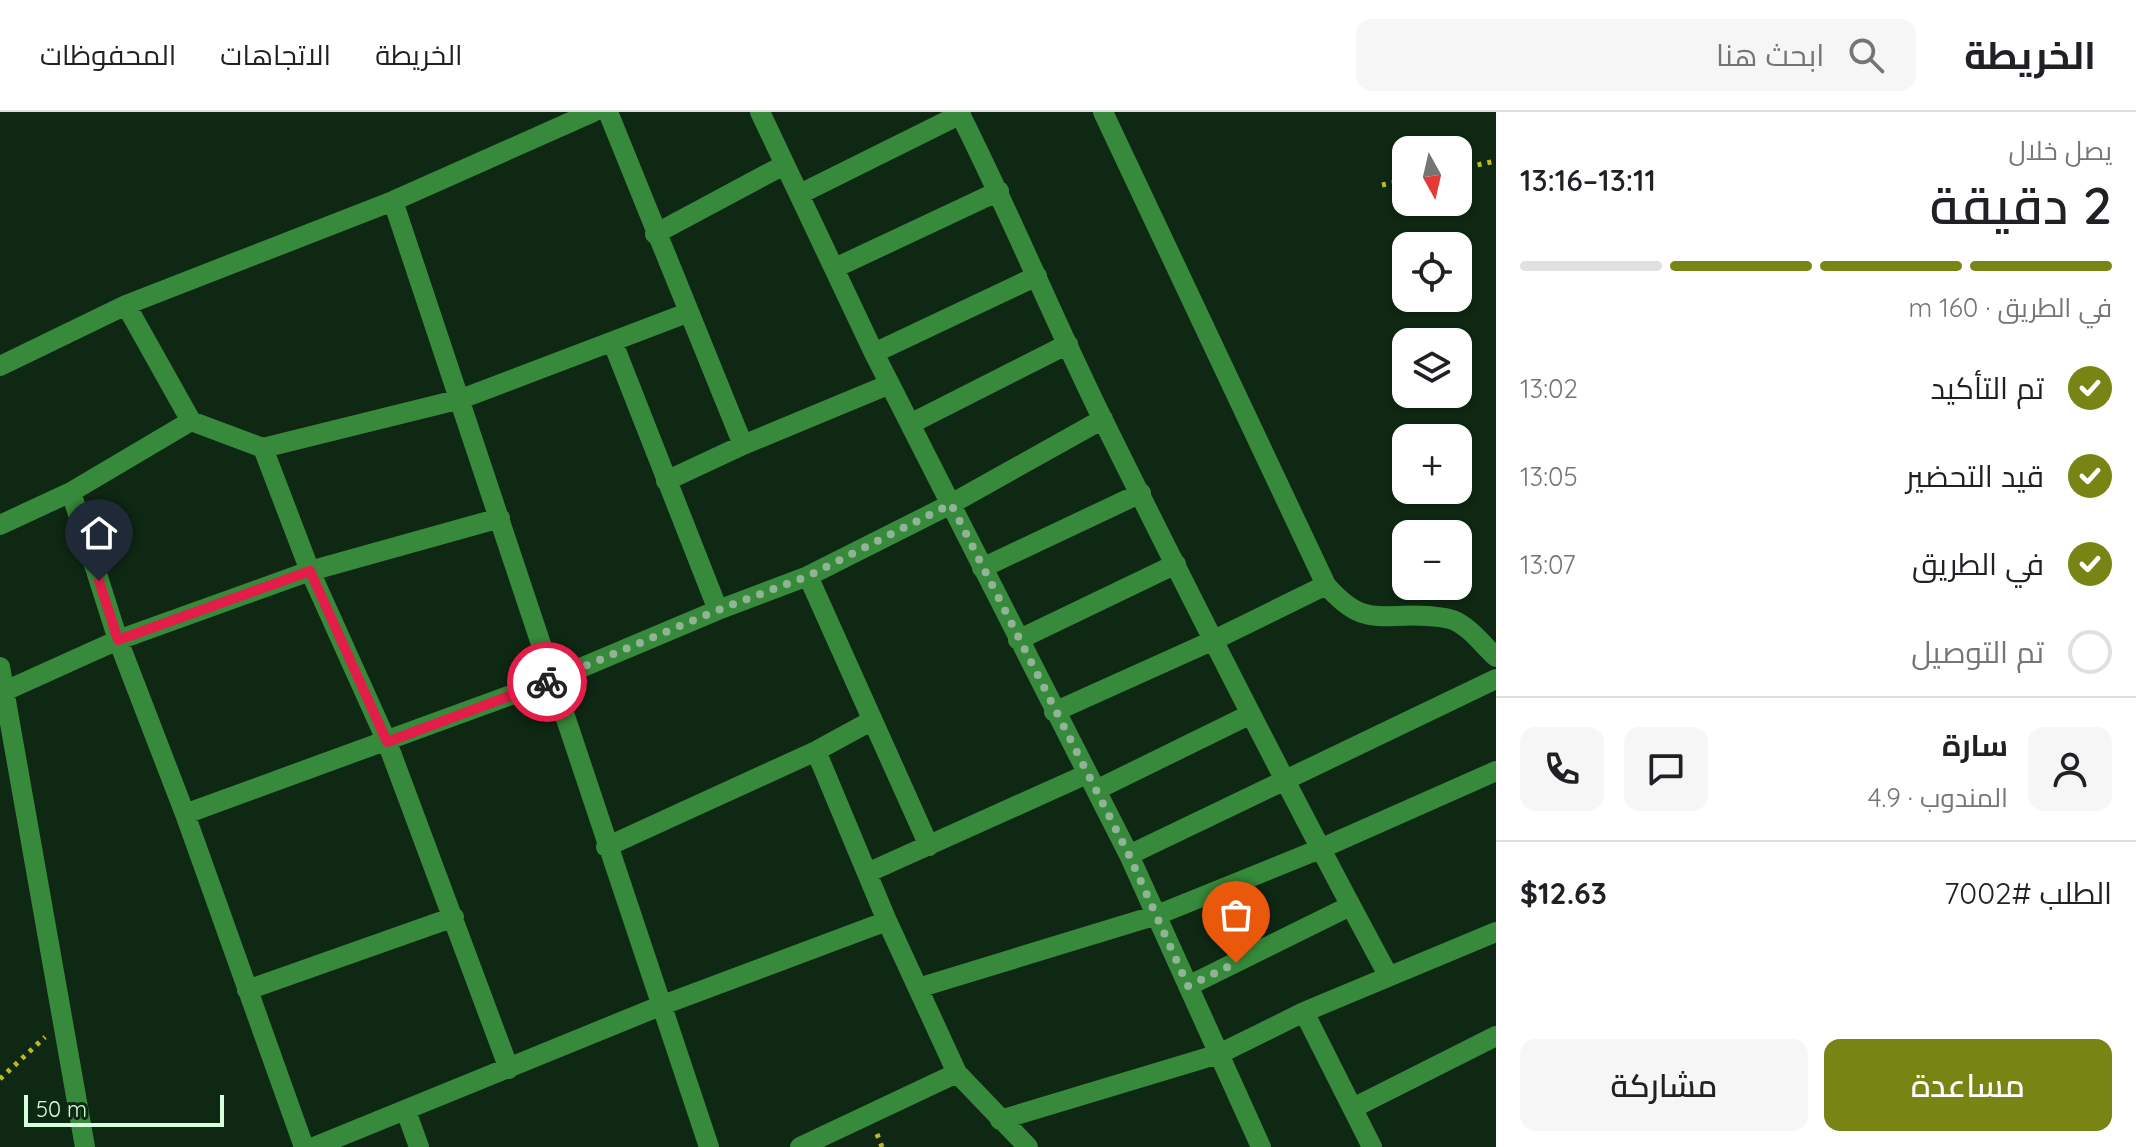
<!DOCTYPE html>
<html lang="ar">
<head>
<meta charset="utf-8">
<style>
  :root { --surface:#fff; --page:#f6f6f6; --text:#202124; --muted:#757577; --line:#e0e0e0; --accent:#788515 }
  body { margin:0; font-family:Quicksand,Cairo,sans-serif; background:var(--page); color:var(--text); direction:rtl; height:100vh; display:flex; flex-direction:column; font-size:30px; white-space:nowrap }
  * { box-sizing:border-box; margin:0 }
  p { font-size:26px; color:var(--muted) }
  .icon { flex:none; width:44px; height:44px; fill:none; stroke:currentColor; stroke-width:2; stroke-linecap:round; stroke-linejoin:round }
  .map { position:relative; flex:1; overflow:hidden; direction:ltr }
  .drawer { display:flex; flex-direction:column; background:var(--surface); width:640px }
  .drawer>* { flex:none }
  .needle { width:52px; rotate:172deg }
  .tools { position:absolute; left:1392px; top:24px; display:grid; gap:16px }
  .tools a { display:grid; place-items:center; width:80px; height:80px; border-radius:16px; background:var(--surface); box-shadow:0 2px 6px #0004; font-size:40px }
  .scale { position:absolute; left:24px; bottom:20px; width:200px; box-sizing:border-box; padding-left:8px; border:4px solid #d6ffdb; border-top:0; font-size:22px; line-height:28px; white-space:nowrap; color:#d6ffdb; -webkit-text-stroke:6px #0e2813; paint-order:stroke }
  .pin { position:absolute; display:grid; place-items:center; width:68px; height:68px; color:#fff; margin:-82px -34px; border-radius:50% 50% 50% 0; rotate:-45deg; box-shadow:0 0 8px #0007 }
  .pin .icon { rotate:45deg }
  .courier { position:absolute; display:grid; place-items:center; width:80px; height:80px; margin:-40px; border:6px solid #e11d48; border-radius:50%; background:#fff; color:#222; box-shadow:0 2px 10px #0007 }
  .overview em { font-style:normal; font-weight:600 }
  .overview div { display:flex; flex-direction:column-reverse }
  .overview { display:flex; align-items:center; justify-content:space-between; height:136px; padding:0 24px }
  h1 { font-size:52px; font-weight:600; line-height:60px }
  .bar { display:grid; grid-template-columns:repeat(4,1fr); gap:12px 8px; align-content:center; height:96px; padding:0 24px }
  .bar i { height:10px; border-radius:6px; background:var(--line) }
  .bar .active { background:var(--accent) }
  .bar p { grid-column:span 4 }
  .line { display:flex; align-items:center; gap:20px; padding:0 24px; border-top:2px solid var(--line) }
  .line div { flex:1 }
  .round { display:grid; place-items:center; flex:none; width:84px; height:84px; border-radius:16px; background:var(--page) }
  ol { padding:0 24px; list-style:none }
  li { display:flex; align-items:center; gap:24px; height:88px }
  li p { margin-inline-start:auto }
  li .icon { padding:8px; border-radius:50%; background:var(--accent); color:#fff; stroke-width:4 }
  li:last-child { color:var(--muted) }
  li i { width:44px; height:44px; border:4px solid var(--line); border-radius:50% }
  .button { display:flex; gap:16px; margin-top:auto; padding:16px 24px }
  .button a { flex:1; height:92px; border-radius:16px; background:var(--accent); color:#fff; font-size:32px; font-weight:600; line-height:92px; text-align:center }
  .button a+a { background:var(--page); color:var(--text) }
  header { display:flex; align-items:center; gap:48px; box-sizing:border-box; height:112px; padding:0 40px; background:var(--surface); border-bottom:2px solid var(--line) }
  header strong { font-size:38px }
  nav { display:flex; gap:44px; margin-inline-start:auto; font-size:28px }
  .search { width:560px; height:72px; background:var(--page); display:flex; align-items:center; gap:20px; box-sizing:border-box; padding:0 28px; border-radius:16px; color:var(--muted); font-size:30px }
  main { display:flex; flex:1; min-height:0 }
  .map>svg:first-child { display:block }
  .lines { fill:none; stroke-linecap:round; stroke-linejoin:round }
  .path { stroke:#bfb729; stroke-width:5; stroke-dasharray:4 6; stroke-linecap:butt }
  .minor { stroke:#378a3b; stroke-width:20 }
  .done { stroke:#90b495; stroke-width:8; stroke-dasharray:0 14.4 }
  .route { stroke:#e11d48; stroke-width:10 }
</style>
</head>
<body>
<header>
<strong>الخريطة</strong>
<div class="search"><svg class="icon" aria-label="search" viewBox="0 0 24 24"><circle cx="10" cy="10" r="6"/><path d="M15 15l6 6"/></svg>ابحث هنا</div>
<nav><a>الخريطة</a><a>الاتجاهات</a><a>المحفوظات</a></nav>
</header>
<main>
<section class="drawer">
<div class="overview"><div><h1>2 دقيقة</h1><p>يصل خلال</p></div><em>13:11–13:16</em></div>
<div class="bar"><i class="active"></i><i class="active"></i><i class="active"></i><i></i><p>في الطريق · 160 m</p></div>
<ol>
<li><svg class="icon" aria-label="check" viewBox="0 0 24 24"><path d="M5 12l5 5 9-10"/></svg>تم التأكيد<p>13:02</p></li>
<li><svg class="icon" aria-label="check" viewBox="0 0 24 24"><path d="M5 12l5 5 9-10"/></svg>قيد التحضير<p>13:05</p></li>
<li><svg class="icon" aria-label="check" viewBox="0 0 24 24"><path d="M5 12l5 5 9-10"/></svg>في الطريق<p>13:07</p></li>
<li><i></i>تم التوصيل</li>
</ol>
<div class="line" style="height:144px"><a class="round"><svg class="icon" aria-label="person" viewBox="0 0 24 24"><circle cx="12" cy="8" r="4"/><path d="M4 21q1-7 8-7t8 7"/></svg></a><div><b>سارة</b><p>المندوب · 4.9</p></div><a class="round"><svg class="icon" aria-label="chat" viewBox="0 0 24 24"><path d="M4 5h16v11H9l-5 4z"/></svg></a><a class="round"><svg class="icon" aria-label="phone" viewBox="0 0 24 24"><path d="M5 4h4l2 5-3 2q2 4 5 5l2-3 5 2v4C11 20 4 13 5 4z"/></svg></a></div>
<div class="line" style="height:104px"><div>الطلب #7002</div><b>$12.63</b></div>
<div class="button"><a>مساعدة</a><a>مشاركة</a></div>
</section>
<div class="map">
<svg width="1496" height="1035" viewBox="0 0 1496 1035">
  <rect width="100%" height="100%" fill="#0e2813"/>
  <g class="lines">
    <!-- path -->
    <path class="path" d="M1458,57L1496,49
      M1382,73L1406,68
      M0,967L45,925
      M877,1022L882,1035"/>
    <!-- minor -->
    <path class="minor" d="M608,0L743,333
      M760,0L874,241L1129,743L1261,1035
      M959,0C1010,101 1053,206 1103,308C1195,494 1289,680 1388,863
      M1103,0L1326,473C1364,516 1377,501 1428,504C1437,505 1445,505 1453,508C1470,515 1483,533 1496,545
      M800,82L961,2
      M393,89C501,404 601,721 709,1035
      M655,122L784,53
      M835,156L999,79
      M126,193L191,309L263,336L461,287L687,201
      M613,231L718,498
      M874,241L1037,164
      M0,254L126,193L393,89L593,0
      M910,312L1068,232
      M263,336L310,459L387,630L509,957
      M666,369L743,333L890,272
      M71,380L118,528L185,702L304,1035
      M0,413L71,380L191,309
      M982,456L1141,381
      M808,464L929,734
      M1018,528L1176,452
      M0,555L85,1035
      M5,579L118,528L310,459L500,406
      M1054,600L1214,528L1326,473
      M816,639L887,809L957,961L1028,1035
      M1096,678L1251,602
      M185,702L552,568L718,498L808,464L951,392L1103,307
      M606,735L816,639L871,609
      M1129,743L1496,567
      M867,761L1087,662
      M1188,874L1350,794
      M918,876L1157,803L1320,737L1496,659
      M247,878L454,805
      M1304,900L1372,1035
      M1353,996L1496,924
      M406,999L419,1035
      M1000,1008L1219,942L1304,900L1496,820
      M314,1035L660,894L887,809
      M800,1035L957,961"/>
  </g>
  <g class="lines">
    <!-- done -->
    <path class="done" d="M547,570L718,498L808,464L951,392L1129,743L1188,874L1236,851"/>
    <!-- route -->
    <path class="route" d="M99,469L118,528L310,459L387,630L547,570"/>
  </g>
</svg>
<div class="tools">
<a><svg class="needle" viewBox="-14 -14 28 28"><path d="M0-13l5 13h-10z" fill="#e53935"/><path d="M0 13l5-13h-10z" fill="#757577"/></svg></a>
<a><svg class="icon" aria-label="locate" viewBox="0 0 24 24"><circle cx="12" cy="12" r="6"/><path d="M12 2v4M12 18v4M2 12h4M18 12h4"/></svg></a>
<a><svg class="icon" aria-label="layers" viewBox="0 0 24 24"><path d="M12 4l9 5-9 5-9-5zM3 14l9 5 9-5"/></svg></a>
<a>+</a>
<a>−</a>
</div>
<div class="scale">50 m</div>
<div class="pin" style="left:1236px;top:851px;background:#ea580c"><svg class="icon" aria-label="bag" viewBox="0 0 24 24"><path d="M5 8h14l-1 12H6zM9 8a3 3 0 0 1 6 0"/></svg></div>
<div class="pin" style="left:99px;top:469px;background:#1f2937"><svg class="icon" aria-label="home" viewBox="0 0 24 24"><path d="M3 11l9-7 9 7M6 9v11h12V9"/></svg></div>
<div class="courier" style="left:547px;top:570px"><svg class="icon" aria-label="bike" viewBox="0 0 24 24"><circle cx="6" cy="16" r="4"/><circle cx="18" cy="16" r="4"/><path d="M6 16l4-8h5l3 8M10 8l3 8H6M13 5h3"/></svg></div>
</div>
</main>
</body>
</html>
